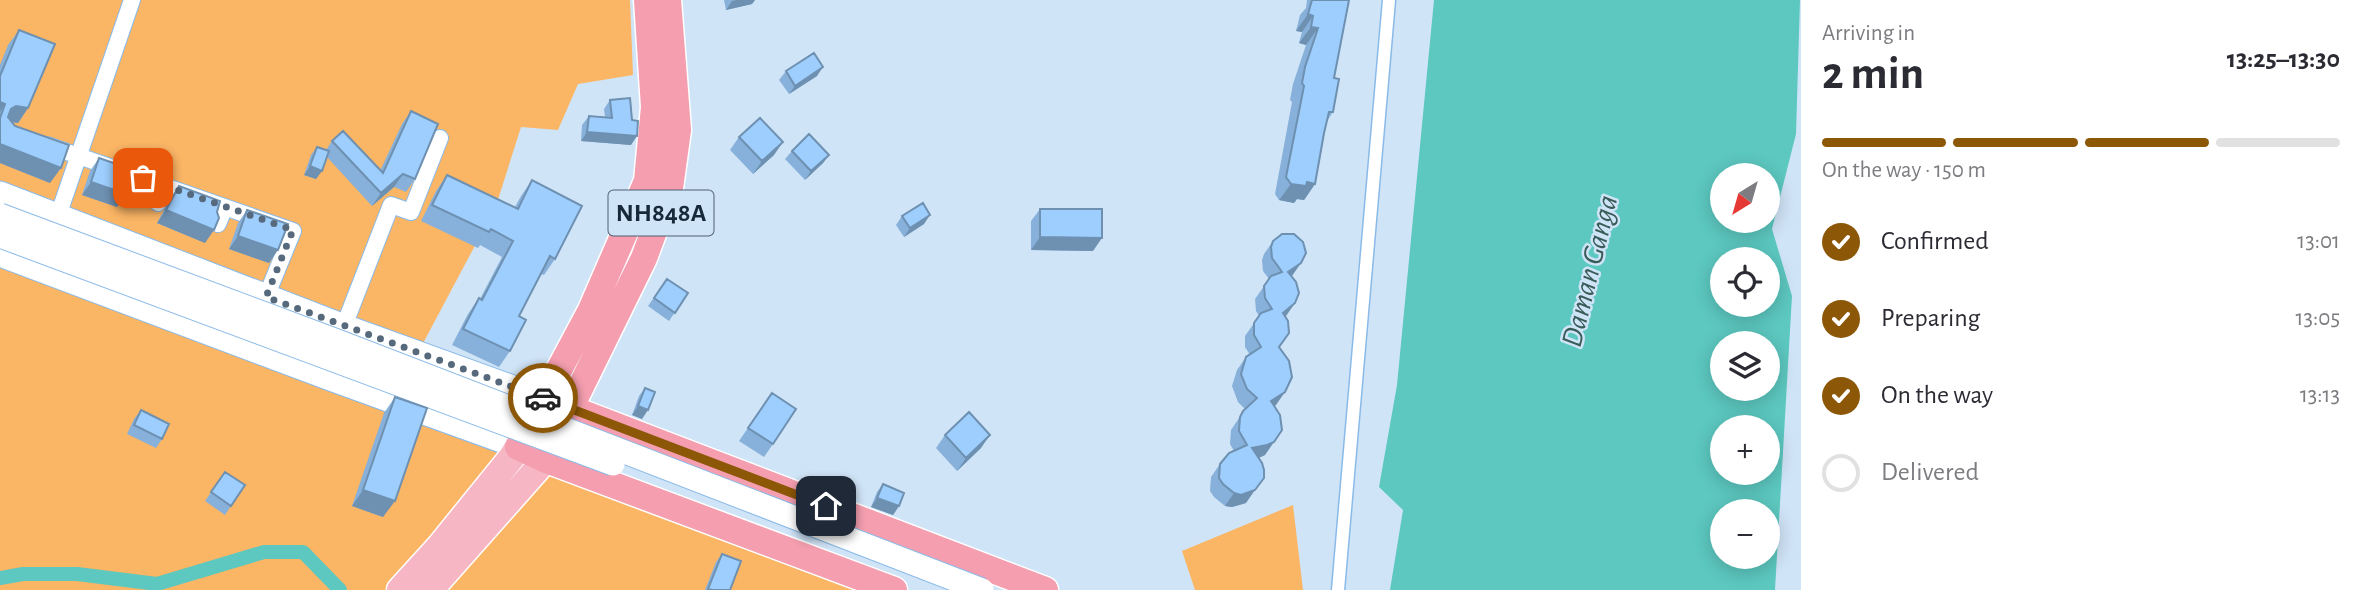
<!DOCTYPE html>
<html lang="en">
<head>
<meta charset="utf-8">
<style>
  :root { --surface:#fff; --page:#f2f2f3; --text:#2b2b33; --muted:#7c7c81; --line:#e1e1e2; --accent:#8c5707 }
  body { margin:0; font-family:"Alegreya Sans",sans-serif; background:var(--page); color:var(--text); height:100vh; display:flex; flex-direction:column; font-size:26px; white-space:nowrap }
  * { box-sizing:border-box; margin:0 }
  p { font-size:23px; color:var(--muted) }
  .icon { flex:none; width:38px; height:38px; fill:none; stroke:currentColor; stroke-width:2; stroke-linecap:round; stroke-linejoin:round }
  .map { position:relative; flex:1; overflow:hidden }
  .drawer { display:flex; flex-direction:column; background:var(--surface); width:560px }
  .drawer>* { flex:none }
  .needle { width:46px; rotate:217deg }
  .buttons { position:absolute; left:1710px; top:163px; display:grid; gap:14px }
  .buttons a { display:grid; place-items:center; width:70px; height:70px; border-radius:50%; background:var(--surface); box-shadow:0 4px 18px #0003; font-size:35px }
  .pin { position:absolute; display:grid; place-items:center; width:60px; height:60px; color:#fff; margin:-30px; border-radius:14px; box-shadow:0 4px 10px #0006 }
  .courier { position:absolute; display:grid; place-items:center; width:70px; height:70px; margin:-35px; border:5px solid #8c5707; border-radius:50%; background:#fff; color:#222; box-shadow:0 2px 9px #0007 }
  .head em { font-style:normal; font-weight:600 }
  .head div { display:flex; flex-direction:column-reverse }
  .head { display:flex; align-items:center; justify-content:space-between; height:119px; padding:0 21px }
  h1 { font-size:46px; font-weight:600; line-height:52px }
  .bar { display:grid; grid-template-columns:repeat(4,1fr); gap:10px 7px; align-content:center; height:84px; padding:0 21px }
  .bar i { height:9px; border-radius:5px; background:var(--line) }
  .bar .selected { background:var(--accent) }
  .bar p { grid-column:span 4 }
  ol { padding:0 21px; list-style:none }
  li { display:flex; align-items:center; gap:21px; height:77px }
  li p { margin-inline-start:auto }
  li .icon { padding:7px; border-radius:50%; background:var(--accent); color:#fff; stroke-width:4 }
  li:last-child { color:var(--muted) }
  li i { width:38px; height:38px; border:4px solid var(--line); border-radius:50% }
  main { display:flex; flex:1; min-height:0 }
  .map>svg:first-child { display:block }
  .green { fill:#fab565 }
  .water { fill:#5cc8c0; fill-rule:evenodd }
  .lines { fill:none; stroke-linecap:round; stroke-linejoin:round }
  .canal { stroke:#5cc8c0; stroke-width:14 }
  .pedestrian-casing { stroke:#8abae8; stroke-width:15 }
  .minor-casing { stroke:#8abae8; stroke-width:18 }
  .secondary-casing { stroke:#8abae8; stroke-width:25 }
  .primary-casing { stroke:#fff; stroke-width:29 }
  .trunk-casing { stroke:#fff; stroke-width:29 }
  .pedestrian { stroke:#fff; stroke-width:12 }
  .minor { stroke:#fff; stroke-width:16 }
  .secondary { stroke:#fff; stroke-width:23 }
  .primary { stroke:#f7b6c3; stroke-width:26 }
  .trunk { stroke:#f49eaf; stroke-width:26 }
  .secondary-bridge-casing { stroke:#8abae8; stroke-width:25; stroke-linecap:butt }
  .secondary-bridge { stroke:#fff; stroke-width:23 }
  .wall { fill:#87b1da }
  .shaded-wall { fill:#6e90b1 }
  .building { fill:#9dcefd; stroke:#6e90b1; stroke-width:2 }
  .done { stroke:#576a7d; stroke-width:7; stroke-dasharray:0 12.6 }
  .route { stroke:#8c5707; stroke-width:9 }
  .labels { text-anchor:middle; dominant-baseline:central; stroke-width:5; stroke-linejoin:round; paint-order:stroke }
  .shield { fill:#d0e4f7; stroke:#4e6173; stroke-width:2 }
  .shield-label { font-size:26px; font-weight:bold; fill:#16293b }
  .water-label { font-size:30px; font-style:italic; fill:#3a5c59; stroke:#d0e4f7 }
</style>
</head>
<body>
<main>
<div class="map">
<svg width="1801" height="590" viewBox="0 0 1801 590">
  <rect width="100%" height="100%" fill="#d0e4f7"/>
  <!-- green -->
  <path class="green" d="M0,0H630L633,75L578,84L558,130L521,127L496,206L420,349L0,184Z
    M0,264L869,590H0Z
    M1293,505L1303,590H1195L1182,551Z"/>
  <!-- water -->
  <path class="water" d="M1434,0H1800L1796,134L1772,229L1792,296L1775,590H1390L1403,510L1379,487L1397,385ZM1722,175H1768V220H1722ZM1722,259H1768V304H1722ZM1722,343H1768V388H1722ZM1722,427H1768V472H1722ZM1722,511H1768V556H1722Z"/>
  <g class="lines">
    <!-- canal -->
    <path class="canal" d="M0,578L23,574H77L157,584L264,552H303L340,590"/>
    <!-- pedestrian casing -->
    <g class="pedestrian-casing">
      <path id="pedestrian" d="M1338,590L1389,0"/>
    </g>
    <!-- minor casing -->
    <g class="minor-casing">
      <path id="minor" d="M47,145L293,231L266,297
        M158,203L164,185
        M58,216L132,0
        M218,224L225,207
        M344,326L391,205L411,212L440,138"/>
    </g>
    <!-- secondary casing -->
    <g class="secondary-casing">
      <path id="secondary" d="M0,193L344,326L543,398
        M0,255L333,380L518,447"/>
    </g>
    <!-- primary casing -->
    <g class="primary-casing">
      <path id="primary" d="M400,590L440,546L512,457L518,447
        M430,590L539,467L544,459"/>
    </g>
    <!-- trunk casing -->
    <g class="trunk-casing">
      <path id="trunk" d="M647,0L654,107L647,181L591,310L518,447L544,459L894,590
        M543,398L1045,590
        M562,425L644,258L670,188L678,130L668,0"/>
    </g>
    <!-- pedestrian -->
    <use href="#pedestrian" class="pedestrian"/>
    <!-- minor -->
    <use href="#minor" class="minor"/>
    <!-- secondary -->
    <use href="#secondary" class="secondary"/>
    <!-- primary -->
    <use href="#primary" class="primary"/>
    <!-- trunk -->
    <use href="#trunk" class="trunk"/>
    <!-- secondary-bridge casing -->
    <g class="secondary-bridge-casing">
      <path id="secondary-bridge" d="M0,215L340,342L982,590
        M0,236L613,464"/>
    </g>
    <!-- secondary-bridge -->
    <use href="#secondary-bridge" class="secondary-bridge"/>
  </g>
  <!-- wall -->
  <path class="wall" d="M724,0H755L752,4L726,10Z
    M1307,0H1349L1334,78L1333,112L1327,121L1315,184L1304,200L1297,199L1294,203L1279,200L1275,194L1292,102L1290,100L1293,84L1306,45L1299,43L1302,32L1296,31L1300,15L1306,8Z
    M19,30L28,108L18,123L12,122L50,183L0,163V65L8,45Z
    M786,71L817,76L789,94L779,80Z
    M610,100L631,145L581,141L582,125L589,116L605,117L604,109Z
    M411,111L415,179L406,192L394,187L372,206L327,157L316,179L304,175L311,155L317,147L326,150L332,141L380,171L402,124Z
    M739,137L774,155L753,174L730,150Z
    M792,151L829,155L823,163L805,180L785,159Z
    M99,158L126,194L117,207L82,195L90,171Z
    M447,175L515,207L521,196L532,180L555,259L544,275L541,274L519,316L510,351L499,367L452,345L468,314L479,298L480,299L502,257L480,245L478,248L421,221L436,191Z
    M179,186L205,243L157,223L170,199Z
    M1040,209L1093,251L1031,250V221Z
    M247,210L269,263L229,249L238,223Z
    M902,216L924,224L904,237L896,225Z
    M1273,241L1291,276L1279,347L1276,405L1274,406L1265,455L1259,458L1246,503L1232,507L1225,506L1214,497L1210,491L1211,477L1220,464L1234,451L1230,444L1231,430L1245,409L1238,402L1232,386L1237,370L1246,357L1250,355L1245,347V336L1259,316L1256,311L1255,299L1269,279L1263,271L1262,260L1264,254Z
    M667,279L688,293L669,321L648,306Z
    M645,388L642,419L632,415L639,396Z
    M772,393L773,444L764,457L739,441Z
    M395,397L383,517L352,506L384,413Z
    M141,410L162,439L156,448L127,434L134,419Z
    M945,435L981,448L957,471L936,448Z
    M225,472L245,485L225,515L205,501Z
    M883,484L899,506L893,515L871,507L877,492Z
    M722,554L730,590H705L716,562Z"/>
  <!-- shaded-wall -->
  <path class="shaded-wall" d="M737,0H755L752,4L726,10L732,1Z
    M1308,14L1313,16L1302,32L1296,31Z
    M1311,27L1318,28L1306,45L1299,43Z
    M823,67L817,76L789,94L795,86Z
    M0,102L5,104L0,112Z
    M16,106L28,108L18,123L5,121L11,109Z
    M587,132L637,136L631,145L581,141Z
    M783,142L774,155L753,174L762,161Z
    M0,144L61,168L50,183L0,163Z
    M829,155L823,163L805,180L811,171Z
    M310,166L322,171L316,179L304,175Z
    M403,174L394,187L372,206L381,193Z
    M91,182L126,194L117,207L82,195Z
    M1307,182L1315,184L1304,200L1297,199L1294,203L1279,200L1291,184Z
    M166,210L214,230L205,243L157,223Z
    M930,215L924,224L904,237L910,228Z
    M238,236L278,250L269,263L229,249Z
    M1040,237L1102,238L1093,251L1031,250Z
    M1301,263L1292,276L1288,272Z
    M1295,303L1286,316L1274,326L1283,313Z
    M1285,392L1276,405L1262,414L1271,401Z
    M638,406L648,410L642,419L632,415Z
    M990,435L981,448L957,471L966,458Z
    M1274,442L1265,455L1258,458L1252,448Z
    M363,490L395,501L383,517L352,506Z
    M1255,490L1246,503L1232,507L1225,506L1234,493Z
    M877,498L899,506L893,515L871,507Z"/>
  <!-- building -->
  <path class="building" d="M1312,0H1349L1334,78L1339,79L1333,112H1329L1324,133L1315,184L1307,182L1306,186L1291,184L1286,177L1304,86L1302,83L1305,67L1318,28L1311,27L1313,16L1308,14Z
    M19,30L55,44L28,108L16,106L11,109L8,117L15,126L69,145L61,168L0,144V118L5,104L0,102V76Z
    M814,53L823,67L795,86L786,71Z
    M630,98L632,120L638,121L637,136L587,132L589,116L612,118L610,100Z
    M411,111L438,124L415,179L403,174L381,193L332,141L343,131L383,173Z
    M760,118L783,142L762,161L739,137Z
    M809,134L829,155L811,171L792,151Z
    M317,147L329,151L322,171L310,166Z
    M99,158L134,170L126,194L91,182Z
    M447,175L518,209L532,180L582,206L555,259L550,256L519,316L526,320L510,351L463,329L479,298L482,300L513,241L491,229L489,232L432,205Z
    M179,186L220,201L217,212L219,218L214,230L166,210Z
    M923,203L930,215L910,228L902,216Z
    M1040,209H1102V238L1040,237Z
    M247,210L288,224L278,250L238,236Z
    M1282,234H1294L1303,242L1306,253L1301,263L1288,272L1296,282L1299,293L1295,303L1283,313L1288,321L1289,333L1279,347L1289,361L1292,377L1285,392L1271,401L1280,415L1282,430L1274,442L1267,445L1252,448L1262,463L1264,470V478L1255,490L1241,495L1234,493L1223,484L1219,478L1220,464L1229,453L1247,445L1239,431L1240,417L1243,411L1257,398L1247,389L1241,374L1246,357L1261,347L1254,335V323L1261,313L1272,309L1265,298L1264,286L1271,276L1282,272L1272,258L1271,247L1273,241Z
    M667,279L688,293L675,313L654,298Z
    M645,388L655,392L648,410L638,406Z
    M772,393L796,409L773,444L748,428Z
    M395,397L427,408L395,501L363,490Z
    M141,410L169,424L162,439L134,425Z
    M969,412L990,435L966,458L945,435Z
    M225,472L245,485L231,506L211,492Z
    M883,484L904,493L899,506L877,498Z
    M722,554L741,561L730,590H712L708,589Z"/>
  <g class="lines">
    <!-- done -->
    <path class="done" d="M143,178L293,230L266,297L543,398"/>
    <!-- route -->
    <path class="route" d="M543,398L826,506"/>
  </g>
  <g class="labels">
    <!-- shield labels -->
    <rect class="shield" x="608.5" y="190.5" width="105" height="45" rx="5"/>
    <g class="shield-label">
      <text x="661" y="213">NH848A</text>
    </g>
    <!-- water labels -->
    <g class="water-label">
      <text transform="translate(1590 271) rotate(-76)">Daman Ganga</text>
    </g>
  </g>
</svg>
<div class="buttons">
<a><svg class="needle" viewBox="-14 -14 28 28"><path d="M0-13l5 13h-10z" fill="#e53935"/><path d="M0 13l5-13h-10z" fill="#7c7c81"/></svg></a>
<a><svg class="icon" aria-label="locate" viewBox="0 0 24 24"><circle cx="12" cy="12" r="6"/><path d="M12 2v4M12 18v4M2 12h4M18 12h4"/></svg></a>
<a><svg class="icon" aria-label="layers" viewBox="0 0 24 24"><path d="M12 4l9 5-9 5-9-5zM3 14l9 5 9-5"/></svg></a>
<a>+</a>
<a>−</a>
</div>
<div class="pin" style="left:143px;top:178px;background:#ea580c"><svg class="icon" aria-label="bag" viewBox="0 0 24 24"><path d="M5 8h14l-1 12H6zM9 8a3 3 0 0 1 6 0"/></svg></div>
<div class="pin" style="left:826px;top:506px;background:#1f2937"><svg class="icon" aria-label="home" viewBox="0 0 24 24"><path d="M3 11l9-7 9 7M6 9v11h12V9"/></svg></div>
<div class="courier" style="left:543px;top:398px"><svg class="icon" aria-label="car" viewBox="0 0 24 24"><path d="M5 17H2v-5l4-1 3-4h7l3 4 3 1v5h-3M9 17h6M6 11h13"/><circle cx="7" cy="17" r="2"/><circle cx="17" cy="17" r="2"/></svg></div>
</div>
<section class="drawer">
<div class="head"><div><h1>2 min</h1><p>Arriving in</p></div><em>13:25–13:30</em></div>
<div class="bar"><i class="selected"></i><i class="selected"></i><i class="selected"></i><i></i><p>On the way · 150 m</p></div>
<ol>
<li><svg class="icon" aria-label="check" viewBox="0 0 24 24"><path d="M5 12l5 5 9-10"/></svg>Confirmed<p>13:01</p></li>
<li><svg class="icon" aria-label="check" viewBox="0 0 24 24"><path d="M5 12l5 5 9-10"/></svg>Preparing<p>13:05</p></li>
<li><svg class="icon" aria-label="check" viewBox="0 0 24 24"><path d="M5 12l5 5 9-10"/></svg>On the way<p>13:13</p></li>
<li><i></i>Delivered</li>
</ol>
</section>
</main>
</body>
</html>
